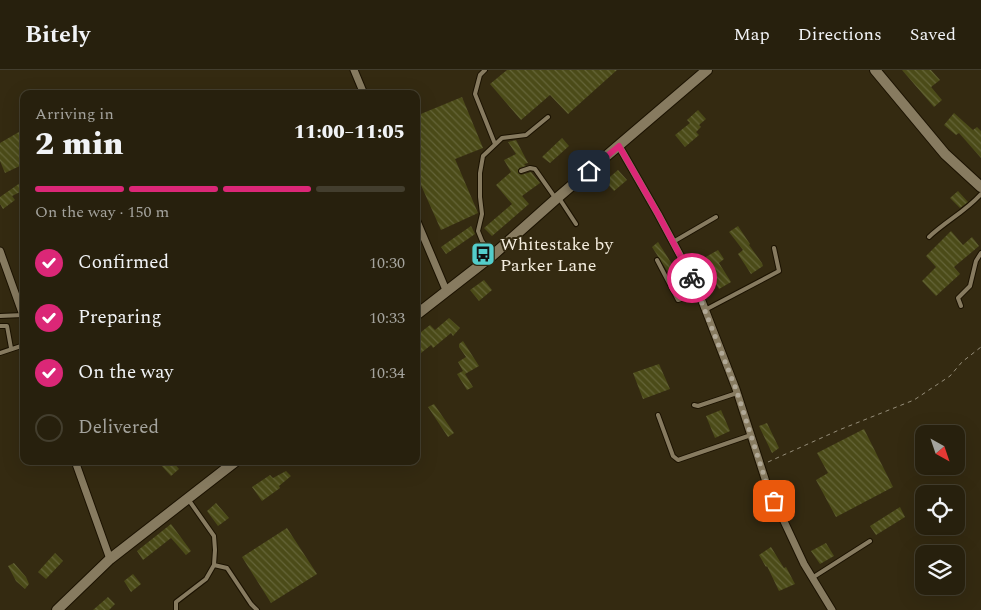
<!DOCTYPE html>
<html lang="en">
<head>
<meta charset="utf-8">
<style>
  :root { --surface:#27200d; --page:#2f2816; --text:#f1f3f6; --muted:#a4a39d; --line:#433e2e; --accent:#db2777 }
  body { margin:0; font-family:Spectral,serif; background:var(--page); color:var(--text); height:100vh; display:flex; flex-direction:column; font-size:19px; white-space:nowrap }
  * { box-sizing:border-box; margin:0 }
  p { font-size:16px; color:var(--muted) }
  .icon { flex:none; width:28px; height:28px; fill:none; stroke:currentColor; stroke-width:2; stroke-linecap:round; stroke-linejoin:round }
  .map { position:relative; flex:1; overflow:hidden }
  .sheet { position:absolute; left:20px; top:20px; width:400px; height:375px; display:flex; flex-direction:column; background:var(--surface); border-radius:10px; box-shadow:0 5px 20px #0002,0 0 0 1px var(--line) }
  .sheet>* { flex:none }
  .needle { width:32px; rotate:140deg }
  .buttons { position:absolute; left:915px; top:355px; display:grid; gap:10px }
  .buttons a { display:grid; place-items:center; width:50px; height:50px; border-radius:10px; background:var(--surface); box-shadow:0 5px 20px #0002,0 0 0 1px var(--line); font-size:25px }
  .pin { position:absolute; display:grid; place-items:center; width:42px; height:42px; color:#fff; margin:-21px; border-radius:10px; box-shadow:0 2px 8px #0006 }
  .courier { position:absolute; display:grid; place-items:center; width:50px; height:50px; margin:-25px; border:4px solid #db2777; border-radius:50%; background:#fff; color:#222; box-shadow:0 1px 6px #0007 }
  .head em { font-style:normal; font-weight:800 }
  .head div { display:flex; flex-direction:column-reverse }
  .head { display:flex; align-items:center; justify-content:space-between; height:85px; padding:0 15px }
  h1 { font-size:32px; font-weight:800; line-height:38px }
  .bar { display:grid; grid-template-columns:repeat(4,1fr); gap:8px 5px; align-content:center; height:60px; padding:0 15px }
  .bar i { height:6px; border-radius:4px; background:var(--line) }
  .bar .on { background:var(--accent) }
  .bar p { grid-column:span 4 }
  ol { padding:0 15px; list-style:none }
  li { display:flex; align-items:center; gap:15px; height:55px }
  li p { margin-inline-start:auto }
  li .icon { padding:5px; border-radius:50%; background:var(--accent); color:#fff; stroke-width:4 }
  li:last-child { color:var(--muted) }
  li i { width:28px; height:28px; border:2px solid var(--line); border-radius:50% }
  header { display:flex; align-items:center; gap:30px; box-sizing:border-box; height:70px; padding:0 25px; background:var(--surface); border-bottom:1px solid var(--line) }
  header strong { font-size:24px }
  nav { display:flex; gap:28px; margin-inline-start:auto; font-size:18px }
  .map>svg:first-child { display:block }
  .building { fill:url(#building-back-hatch) }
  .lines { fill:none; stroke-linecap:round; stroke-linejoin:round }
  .lane-casing { stroke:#1b1200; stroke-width:6 }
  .street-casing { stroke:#1b1200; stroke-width:9 }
  .secondary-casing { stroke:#1b1200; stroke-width:12 }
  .path { stroke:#958d79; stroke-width:1; stroke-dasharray:4 4; stroke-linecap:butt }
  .lane { stroke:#877b60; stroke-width:4 }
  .street { stroke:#877b60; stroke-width:7 }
  .secondary { stroke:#877b60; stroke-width:10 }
  .done { stroke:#b0a896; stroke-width:5; stroke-dasharray:0 9 }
  .route { stroke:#db2777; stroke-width:6 }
  .labels { text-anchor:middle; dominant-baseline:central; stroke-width:4; stroke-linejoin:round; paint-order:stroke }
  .poi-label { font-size:18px; fill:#f3ecdd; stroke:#342a11; text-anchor:start }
</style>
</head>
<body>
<header>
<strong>Bitely</strong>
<nav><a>Map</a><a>Directions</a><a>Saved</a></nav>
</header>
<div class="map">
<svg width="981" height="540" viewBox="0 0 981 540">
  <defs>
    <pattern id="building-back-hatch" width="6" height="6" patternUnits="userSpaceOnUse" patternTransform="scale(1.25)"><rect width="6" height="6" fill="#4b4b18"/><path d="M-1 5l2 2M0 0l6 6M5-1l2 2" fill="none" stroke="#656539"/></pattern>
  </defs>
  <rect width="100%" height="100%" fill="#342a11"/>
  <!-- building -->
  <path class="building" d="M507,0H617L568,44L550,25L521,50L490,14Z
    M902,0H931L940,10L931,17L942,30L934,37Z
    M462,27L483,78L455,89L478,143L441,160L416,104V46Z
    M698,40L706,49L699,55L701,57L696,62L699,65L685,77L675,65L690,53L687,50Z
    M954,43L973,60L977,57L981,61V88L959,63L956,65L944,55Z
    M24,59V78L20,81L24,88V94L5,103L0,91V73Z
    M562,68L569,76L550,93L542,87Z
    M516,70L528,93L524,94L526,96L519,98L518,103L521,105L531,102L540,113L522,126L529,134L492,166L484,158L512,134L496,115L511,102L504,90L516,84L508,72Z
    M618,100L627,110L614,121L605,111Z
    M20,113L24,120L12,126L15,130L3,139L0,134V127Z
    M958,121L968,132L960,138L950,128Z
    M471,156L475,164L446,184L441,177Z
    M738,156L750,174L749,175L762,193L763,196L751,204L738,184L743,180L729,162Z
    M951,161L963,175L972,167L979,176L954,197L960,204L936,226L922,211L936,197L926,186Z
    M658,172L682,210L675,213L652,177Z
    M718,180L724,189L719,193L731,212L719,219L711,206L713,204L704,188Z
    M484,210L492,220L479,231L470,220Z
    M449,248L460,258L453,266L451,263L433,278L431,275L416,287V266L430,255L435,260Z
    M463,271L479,296L465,304L473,317L467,320L457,304L463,301L458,292L466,287L459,277V274Z
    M659,294L670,319L643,329L633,303Z
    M434,334L454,363L448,367L428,337Z
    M721,340L730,361L715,368L706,346Z
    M767,353L779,378L772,383L759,356Z
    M864,359L893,417L836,447L816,410L828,403L817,383Z
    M164,391H172L179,399L171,406L160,394Z
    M286,401L291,406L279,416L280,418L262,431L252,417L270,405L273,408Z
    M216,433L229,448L218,456L207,441Z
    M900,437L905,447L876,465L870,456Z
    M171,454L191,481L186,485L171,468L143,490L137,481Z
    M287,458L317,504L271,533L242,487Z
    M826,473L834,486L820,494L811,481Z
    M771,477L784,498L786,497L795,514L779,521L767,496L766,497L759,485Z
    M55,483L63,491L46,509L38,502Z
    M14,493L26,507L29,514L25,519L16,511L8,496Z
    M133,504L141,514L131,522L124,511Z
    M108,527L115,534L109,540H93Z"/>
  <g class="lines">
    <!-- lane casing -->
    <g class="lane-casing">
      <path id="lane" d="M485,0L480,5L475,24L495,74
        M521,101L530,98L535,99L556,129
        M559,128L576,154
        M929,167C946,151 966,141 981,124
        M673,172L716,147
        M493,185L482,171L478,161L482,144L480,127V103L483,86L502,68L526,65L548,47
        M657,190L678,230L699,223
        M961,236L958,228L970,216L976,191L981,183
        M705,240L779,201L774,178
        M0,246L23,245
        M0,256H7L11,278
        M0,283L24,275
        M694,335L698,336L737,323
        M658,345L673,386L678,390L751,365
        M188,429L214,466L215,480L214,495L227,498L251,534L257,540
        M812,508L870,471
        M176,540V532L206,509L214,495"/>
    </g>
    <!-- street casing -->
    <g class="street-casing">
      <path id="street" d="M354,0L364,24
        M619,76L658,144L695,213L736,319L767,415L804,494L832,540
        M416,149L446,220
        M0,181L24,248
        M75,391L110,489"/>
    </g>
    <!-- secondary casing -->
    <g class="secondary-casing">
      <path id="secondary" d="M875,0L945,84L981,117
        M416,245L493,185L556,129L707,0
        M57,540L110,489L236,391"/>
    </g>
    <!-- path -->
    <path class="path" d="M768,392L839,360L914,330L950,306L962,292L981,277"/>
    <!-- lane -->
    <use href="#lane" class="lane"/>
    <!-- street -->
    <use href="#street" class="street"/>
    <!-- secondary -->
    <use href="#secondary" class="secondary"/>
  </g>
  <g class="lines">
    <!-- done -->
    <path class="done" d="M692,208L736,319L767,415L774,431"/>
    <!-- route -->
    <path class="route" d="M589,101L619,76L658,144L692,208"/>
  </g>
  <!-- icons -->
  <defs>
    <g id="bus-square" transform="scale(1.25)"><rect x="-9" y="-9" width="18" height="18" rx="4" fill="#53cdcb" stroke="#342a11"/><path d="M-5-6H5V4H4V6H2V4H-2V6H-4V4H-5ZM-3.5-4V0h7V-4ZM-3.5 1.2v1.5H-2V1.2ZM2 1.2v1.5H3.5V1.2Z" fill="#111"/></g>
  </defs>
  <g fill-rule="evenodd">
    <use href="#bus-square" x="483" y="184"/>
  </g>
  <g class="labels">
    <!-- poi labels -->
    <g class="poi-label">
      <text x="500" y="174">Whitestake by<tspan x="500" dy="21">Parker Lane</tspan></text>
    </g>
  </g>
</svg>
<div class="buttons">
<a><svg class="needle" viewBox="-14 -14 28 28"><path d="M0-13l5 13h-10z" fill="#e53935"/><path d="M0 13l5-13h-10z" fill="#a4a39d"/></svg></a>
<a><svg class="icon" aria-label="locate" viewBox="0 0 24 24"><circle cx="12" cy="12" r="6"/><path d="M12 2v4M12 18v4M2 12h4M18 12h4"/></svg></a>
<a><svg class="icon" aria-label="layers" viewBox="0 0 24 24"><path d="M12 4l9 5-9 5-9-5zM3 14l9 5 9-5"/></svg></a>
</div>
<div class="pin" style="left:774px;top:431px;background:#ea580c"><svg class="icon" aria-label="bag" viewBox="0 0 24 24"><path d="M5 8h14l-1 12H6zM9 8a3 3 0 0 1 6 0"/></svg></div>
<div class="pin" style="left:589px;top:101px;background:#1f2937"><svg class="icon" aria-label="home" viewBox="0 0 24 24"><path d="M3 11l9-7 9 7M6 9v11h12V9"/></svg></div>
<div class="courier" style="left:692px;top:208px"><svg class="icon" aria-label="bike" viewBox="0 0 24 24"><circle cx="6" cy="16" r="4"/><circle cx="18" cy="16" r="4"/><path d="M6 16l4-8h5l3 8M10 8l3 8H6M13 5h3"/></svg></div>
<section class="sheet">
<div class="head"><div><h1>2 min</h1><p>Arriving in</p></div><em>11:00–11:05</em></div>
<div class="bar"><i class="on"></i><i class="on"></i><i class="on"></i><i></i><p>On the way · 150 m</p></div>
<ol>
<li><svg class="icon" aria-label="check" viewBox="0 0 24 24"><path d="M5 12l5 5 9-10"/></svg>Confirmed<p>10:30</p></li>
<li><svg class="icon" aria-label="check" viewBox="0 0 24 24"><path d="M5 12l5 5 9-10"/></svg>Preparing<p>10:33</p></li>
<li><svg class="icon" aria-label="check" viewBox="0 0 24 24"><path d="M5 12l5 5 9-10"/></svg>On the way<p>10:34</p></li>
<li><i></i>Delivered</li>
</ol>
</section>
</div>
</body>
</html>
